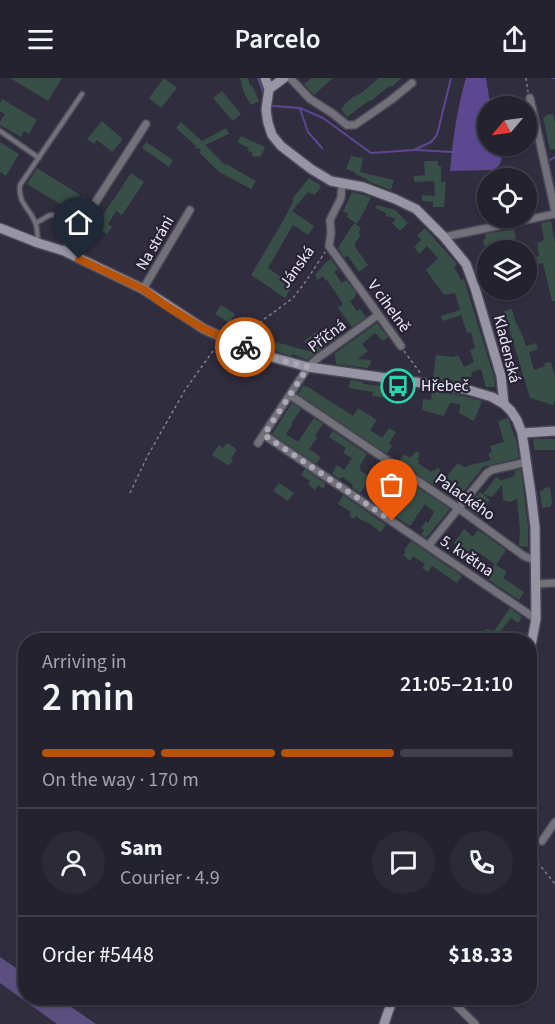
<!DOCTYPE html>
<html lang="en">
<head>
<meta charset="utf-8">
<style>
  :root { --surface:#24222e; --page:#2c2a36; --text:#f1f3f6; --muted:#a3a4aa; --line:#413f4a; --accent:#b45309 }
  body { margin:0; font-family:"Source Sans 3",sans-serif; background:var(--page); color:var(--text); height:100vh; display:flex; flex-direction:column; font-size:22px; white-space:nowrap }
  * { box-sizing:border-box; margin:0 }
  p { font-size:20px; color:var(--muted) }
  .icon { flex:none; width:33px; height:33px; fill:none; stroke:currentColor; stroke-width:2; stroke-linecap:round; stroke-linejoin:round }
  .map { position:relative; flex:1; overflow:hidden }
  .drawer { position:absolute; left:18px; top:555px; width:519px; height:372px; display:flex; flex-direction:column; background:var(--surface); border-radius:24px; box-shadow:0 2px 4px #0004,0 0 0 2px var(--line) }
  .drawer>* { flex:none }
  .needle { width:39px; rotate:241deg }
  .tools { position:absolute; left:477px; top:18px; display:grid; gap:12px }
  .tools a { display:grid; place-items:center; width:60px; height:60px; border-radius:50%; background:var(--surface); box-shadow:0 2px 4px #0004,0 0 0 2px var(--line); font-size:30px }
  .pin { position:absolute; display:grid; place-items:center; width:51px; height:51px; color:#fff; margin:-62px -26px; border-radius:50% 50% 50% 0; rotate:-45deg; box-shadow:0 0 6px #0007 }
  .pin .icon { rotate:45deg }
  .courier { position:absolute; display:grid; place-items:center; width:60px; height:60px; margin:-30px; border:4px solid #b45309; border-radius:50%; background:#fff; color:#222; box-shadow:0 2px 8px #0007 }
  .overview em { font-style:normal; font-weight:600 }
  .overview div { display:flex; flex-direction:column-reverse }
  .overview { display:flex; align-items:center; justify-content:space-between; height:102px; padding:0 24px }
  h1 { font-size:39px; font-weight:600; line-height:45px }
  .bar { display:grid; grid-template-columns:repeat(4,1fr); gap:9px 6px; align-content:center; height:72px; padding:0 24px }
  .bar i { height:8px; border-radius:4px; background:var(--line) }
  .bar .current { background:var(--accent) }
  .bar p { grid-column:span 4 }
  .line { display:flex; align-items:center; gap:15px; padding:0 24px; border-top:2px solid var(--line) }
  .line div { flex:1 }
  .round { display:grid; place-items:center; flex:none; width:63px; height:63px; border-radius:32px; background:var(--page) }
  header { display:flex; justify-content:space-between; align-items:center; height:78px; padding:0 24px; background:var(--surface); font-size:27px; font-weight:600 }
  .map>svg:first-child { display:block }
  .green { fill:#5a4f7e }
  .water { fill:#5c4891 }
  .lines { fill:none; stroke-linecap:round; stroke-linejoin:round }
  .stream { stroke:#5c4891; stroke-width:2 }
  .building { fill:#384f47 }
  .lane-casing { stroke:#4b4858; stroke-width:7 }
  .street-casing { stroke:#4b4858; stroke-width:10 }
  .secondary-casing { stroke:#4b4858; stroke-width:12 }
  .path { stroke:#817f8e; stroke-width:1.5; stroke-dasharray:3 3; stroke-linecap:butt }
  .lane { stroke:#727079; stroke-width:4 }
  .street { stroke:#727079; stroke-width:7 }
  .secondary { stroke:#9794a3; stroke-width:9 }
  .done { stroke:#aca9b7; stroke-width:6; stroke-dasharray:0 10.8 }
  .route { stroke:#b45309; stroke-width:8 }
  .labels { text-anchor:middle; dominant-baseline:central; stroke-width:4.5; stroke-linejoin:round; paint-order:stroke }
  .street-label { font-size:16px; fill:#eeecf8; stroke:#272334 }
  .poi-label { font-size:16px; fill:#eeecf8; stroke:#272334; text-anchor:start }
</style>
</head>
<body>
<header><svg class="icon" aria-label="menu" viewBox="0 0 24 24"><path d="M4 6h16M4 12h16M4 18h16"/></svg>Parcelo<svg class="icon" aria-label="share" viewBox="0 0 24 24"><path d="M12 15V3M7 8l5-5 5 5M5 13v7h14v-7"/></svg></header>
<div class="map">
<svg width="555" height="946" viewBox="0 0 555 946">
  <rect width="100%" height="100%" fill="#302d3e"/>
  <!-- green -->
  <path class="green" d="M0,879L25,896L26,920H58L96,946H57L0,905Z"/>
  <!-- water -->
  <path class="water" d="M466,0H486L489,19L493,28H488V68H501C503,78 503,88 492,92L450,93C453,61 457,30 466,0Z"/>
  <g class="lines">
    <!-- stream -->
    <path class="stream" d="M258,0L264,16
      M552,0H555
      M273,28L300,30L323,40L371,75L414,72L431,64L437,57L451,0
      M300,31L308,54L322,70
      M416,72L452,74
      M550,82L555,79"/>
  </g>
  <!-- building -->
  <path class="building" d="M10,0H62L48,23Z
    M164,0L177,10L161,30L149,20Z
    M240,0H248L250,8L252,7L259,23L251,27L244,15Z
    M312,0H333L314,17L304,6Z
    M379,0H402L391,9L390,8L385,11L371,23L370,22L347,39L341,31L344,28V27L354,18L355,19L358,16L359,17Z
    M222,13L241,36L233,43L213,20Z
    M2,21L37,42L29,56L24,53L21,59L0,47V44L5,36L0,33V25Z
    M553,36L555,46V71L550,72L543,39H546V37Z
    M102,43L123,61L112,74L97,62L94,66L87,61Z
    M181,44L202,63L226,50L229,56L205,67L225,87L226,86L256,103L251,111L219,94L199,74L201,72L198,70L196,71L195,67L176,50Z
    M241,58L265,69L261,78L255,79L251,77L253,75L247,72L249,70L237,64Z
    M0,64L19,76L6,98L0,94Z
    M146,64L173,82L169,89L142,70Z
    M351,78L363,80L360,94L394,102L391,112L367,103L368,102L354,95L355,94L346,91Z
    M424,83H438V88H441V104H446L444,129H433V124L422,123V117L435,118L434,103L414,104V98L425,97Z
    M37,90L80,117L73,129L70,132L27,106Z
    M131,95L144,104L122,137L116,133L108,146L112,149L107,156L95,149Z
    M309,100L321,108L315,117L308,114L292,133L314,148L308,157L293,147L268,190L293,207L285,220L251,197L283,143L294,122L292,121Z
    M352,114L371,119L367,128L357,146L347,139L348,136L343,133Z
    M377,127L395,132L408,145L400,153L392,145L396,141L386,138V135L375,130Z
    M551,143L555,165V223H552L543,185L532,187L531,180L539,178L537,165L544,162L541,145Z
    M354,145L361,150L358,155L361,156L354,167L368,187L359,194L347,177L345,180L338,170Z
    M425,150L457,186L454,189L461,202L464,201L494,299L495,309H486L481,291L472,294L470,305L433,300L436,277L453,279L458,277L464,289L474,284L470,272L475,270L471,254L467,255L461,237L443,243L441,238L460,232L455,215L444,217L426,192L438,180L427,168L419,176L414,169L421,162L417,157Z
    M514,151L516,161L506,163V161L484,168L483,161H486L485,156Z
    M331,181L338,191L334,194L342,205L346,202L356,214L355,220L350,223L357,233L360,231L366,239L352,249L338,230L343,226L327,202L326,203L323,198L318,202L315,197L326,184Z
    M221,227L235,236L229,245L215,236Z
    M512,231L516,246H517L523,259L526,268L536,265L538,271L529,274L534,292L545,288L544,285L551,284L555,299V322L553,327L530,320L504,233Z
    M377,245L388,259L383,263L375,255L362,266L368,273L358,281L371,282L370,288H368V290L336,286L335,277L334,276Z
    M335,249L341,257L307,282L293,276L292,278L263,270L268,264L274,270L276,264L312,274L304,263L316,254L319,258L324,255L325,256Z
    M350,302L363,304V306L392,309L391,318L388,317V320L372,318L373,314L349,310Z
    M303,307L306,309H308L353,338L358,330L377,342L370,352L382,360L389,350L396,354L389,366L392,368L387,376L298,316Z
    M432,313L464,318L482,323L474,343L459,335L460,326L450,325L444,338L422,332L423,321L431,322Z
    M292,325L301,331L291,346L292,347L286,356L298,364L314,340L323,346L315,358L317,360L309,371L321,379L316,386L272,356Z
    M508,340L516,362L519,380L483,389L457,422L449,417L451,415L450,413L455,407L446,399L458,385L464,389L477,385L479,386V385L491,382L488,376L492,374L490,368L504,364L498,343Z
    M333,353L367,376L359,389L361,390L360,392L371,400L360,415L352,409L353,407L342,399L340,401L332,396L337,387L344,392L352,380L343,375L346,370L329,359Z
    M534,361H555V372H534L533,363Z
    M227,365L231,367L237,372L231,381L233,382L229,388L212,377L219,367L223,370Z
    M416,373L420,376L417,382L420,383L418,385L421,387L431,394L433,392L435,393L437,389L444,395L435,408L399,384L404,376L410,380Z
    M384,387L450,431L426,460L421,456L424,452L421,450L426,443L428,445L434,434L425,426L410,448L376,426L391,407L377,397Z
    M305,391L326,406L323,411L318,407L315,412L308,406L310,403L301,397Z
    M521,391L528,449V469L519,468L520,451L517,421L510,424L503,422L502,407L492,419L483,416L496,399L502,403V402L513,399V397H515L514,393Z
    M279,405L294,415L288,423L273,413Z
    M550,409L552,425L550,429L542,430L540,413L544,412V410Z
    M480,414L490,422L478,438L467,430Z
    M343,417L386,447L381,454L365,443L364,444L356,438L354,441L349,438L351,434L338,426Z
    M464,451L473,459L478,452L506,472L496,487L479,475L472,485L467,481L471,476L454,465Z
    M411,463L462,498L457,505L432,488L428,494L422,490L425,486L413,478L410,483L403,477L406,474L404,472Z
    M495,486L507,494L503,500L524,514L519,522L486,500Z
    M510,530L522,539L518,545L511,540L500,554L513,557L512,562H500L484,551L494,553Z"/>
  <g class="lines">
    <!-- lane casing -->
    <g class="lane-casing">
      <path id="lane" d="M0,53L39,80
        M36,145L50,137L66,138L71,136L76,132L83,122
        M38,165C37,158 38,150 35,144C29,129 18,126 20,107L82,16"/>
    </g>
    <!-- street casing -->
    <g class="street-casing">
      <path id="street" d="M290,0L310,21L332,35L347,47H355L391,22L412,5
        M530,20L555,133
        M342,105L341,120L330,142L331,155L329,168L401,268
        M444,159L555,136
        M64,173L146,46
        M143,211L190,132
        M290,317L458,430L524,478L534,482
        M264,357L536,541
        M258,365L308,289L318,280L378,237
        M428,468L487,395L492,392L527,384
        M535,506L555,505
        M542,763L555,744
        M449,920L475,946"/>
    </g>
    <!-- secondary casing -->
    <g class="secondary-casing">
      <path id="secondary" d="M265,0L269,11L266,32L268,45L272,57L281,68L311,91L331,103L363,109L395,121L416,131L444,159L466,186L475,210L501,298L504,326
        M269,11L284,0
        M0,150L38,165L64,173L143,211L204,251L260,276L308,289L465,311L492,319L504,326L511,333L517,342L522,355L531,416L535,449L536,541L530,573
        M522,355L555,353
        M384,946L393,920"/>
    </g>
    <!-- path -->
    <path class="path" d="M526,0L528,14
      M240,259L293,220L306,203L325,174
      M404,273L421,296
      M130,415L147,379L185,312L218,266
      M530,775L555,806"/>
    <!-- lane -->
    <use href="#lane" class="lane"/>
    <!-- street -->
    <use href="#street" class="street"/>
    <!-- secondary -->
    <use href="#secondary" class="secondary"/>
  </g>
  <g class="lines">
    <!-- done -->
    <path class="done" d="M245,269L280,282L308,289L264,357L392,443"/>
    <!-- route -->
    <path class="route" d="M79,181L143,211L165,227L204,251L245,269"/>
  </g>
  <!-- icons -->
  <defs>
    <g id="bus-ring" transform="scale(1.725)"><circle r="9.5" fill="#272334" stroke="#2ad5ac" stroke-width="1.5"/><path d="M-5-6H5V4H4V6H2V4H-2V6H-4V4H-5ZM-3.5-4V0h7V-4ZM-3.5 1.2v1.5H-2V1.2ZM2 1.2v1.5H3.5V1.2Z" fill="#2ad5ac"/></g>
  </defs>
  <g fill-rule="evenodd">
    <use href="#bus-ring" x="398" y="308"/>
  </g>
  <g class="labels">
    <!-- street labels -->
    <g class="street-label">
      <text transform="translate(155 165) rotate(-60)">Na stráni</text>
      <text transform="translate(297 189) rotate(-54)">Jánská</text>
      <text transform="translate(389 228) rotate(54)">V cihelně</text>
      <text transform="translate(327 258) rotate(-37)">Příčná</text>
      <text transform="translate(507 271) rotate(76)">Kladenská</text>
      <text transform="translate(465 419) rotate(35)">Palackého</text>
      <text transform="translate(467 478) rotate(34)">5. května</text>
    </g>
    <!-- poi labels -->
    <g class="poi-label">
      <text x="421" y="308">Hřebeč</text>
    </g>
  </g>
</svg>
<div class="tools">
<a><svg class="needle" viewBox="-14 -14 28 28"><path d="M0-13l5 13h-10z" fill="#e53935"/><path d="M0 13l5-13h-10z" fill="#a3a4aa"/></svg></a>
<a><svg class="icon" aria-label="locate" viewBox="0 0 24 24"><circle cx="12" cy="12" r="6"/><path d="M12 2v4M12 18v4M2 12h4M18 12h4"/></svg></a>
<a><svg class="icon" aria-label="layers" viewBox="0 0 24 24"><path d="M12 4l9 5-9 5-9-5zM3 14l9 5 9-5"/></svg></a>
</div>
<div class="pin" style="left:392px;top:443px;background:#ea580c"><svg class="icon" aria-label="bag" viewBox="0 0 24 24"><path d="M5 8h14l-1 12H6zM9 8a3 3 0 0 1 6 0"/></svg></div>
<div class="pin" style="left:79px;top:181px;background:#1f2937"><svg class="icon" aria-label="home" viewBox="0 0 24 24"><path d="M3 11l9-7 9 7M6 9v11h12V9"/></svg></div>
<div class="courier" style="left:245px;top:269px"><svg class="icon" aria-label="bike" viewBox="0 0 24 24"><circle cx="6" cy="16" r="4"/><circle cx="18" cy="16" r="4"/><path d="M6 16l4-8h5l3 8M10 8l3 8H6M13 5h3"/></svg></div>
<section class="drawer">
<div class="overview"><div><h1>2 min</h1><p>Arriving in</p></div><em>21:05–21:10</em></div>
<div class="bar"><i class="current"></i><i class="current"></i><i class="current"></i><i></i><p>On the way · 170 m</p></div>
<div class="line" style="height:108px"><a class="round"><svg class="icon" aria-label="person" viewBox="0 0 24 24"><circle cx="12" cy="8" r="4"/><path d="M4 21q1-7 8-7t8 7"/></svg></a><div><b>Sam</b><p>Courier · 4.9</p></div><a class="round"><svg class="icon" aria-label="chat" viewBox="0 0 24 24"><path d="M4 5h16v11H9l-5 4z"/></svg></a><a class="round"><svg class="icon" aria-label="phone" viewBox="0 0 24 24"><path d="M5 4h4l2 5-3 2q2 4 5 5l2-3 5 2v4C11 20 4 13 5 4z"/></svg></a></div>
<div class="line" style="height:78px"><div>Order #5448</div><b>$18.33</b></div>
</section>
</div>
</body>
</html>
